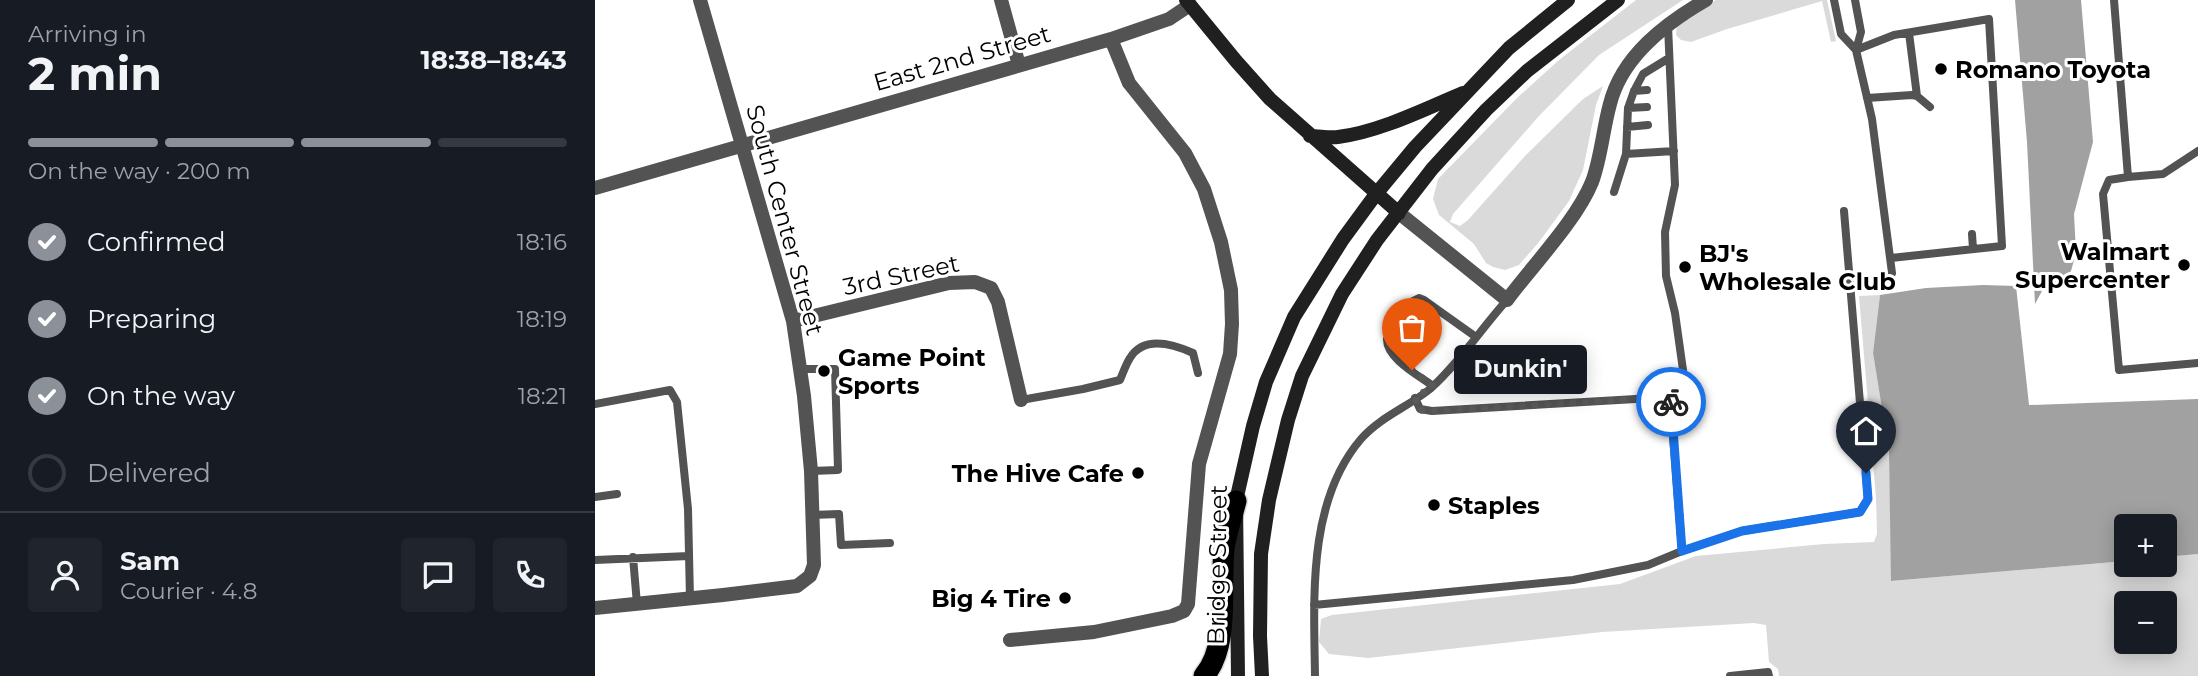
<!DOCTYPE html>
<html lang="en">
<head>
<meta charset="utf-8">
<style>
  :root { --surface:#171b24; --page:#20242c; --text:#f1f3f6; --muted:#9ea1a6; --line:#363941; --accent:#8c9099 }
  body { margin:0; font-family:Montserrat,sans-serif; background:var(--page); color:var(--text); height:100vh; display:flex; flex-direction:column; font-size:26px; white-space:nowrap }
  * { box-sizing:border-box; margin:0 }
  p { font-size:23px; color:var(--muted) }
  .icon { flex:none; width:38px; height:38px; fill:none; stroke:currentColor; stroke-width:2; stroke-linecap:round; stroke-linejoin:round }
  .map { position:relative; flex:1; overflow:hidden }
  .panel { display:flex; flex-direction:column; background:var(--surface); width:595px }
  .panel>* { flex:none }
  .buttons { position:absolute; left:1519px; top:514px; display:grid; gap:14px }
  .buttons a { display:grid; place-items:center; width:63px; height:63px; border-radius:7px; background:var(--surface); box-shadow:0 4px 18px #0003; font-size:35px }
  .pin { position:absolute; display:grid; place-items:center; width:60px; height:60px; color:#fff; margin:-72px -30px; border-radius:50% 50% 50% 0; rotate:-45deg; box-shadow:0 0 7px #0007 }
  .pin .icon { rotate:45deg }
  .courier { position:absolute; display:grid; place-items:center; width:70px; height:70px; margin:-35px; border:5px solid #1a73e8; border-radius:50%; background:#fff; color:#222; box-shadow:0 2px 9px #0007 }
  .bubble { position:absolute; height:49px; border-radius:7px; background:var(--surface); box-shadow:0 4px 18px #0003; font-size:23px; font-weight:700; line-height:49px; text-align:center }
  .headline em { font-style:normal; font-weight:700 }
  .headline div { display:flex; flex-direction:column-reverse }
  .headline { display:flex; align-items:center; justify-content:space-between; height:119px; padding:0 28px }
  h1 { font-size:46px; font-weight:700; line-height:52px }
  .bar { display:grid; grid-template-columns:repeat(4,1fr); gap:10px 7px; align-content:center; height:84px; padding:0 28px }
  .bar i { height:9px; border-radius:5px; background:var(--line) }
  .bar .on { background:var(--accent) }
  .bar p { grid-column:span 4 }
  .line { display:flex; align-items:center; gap:18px; padding:0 28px; border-top:2px solid var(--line) }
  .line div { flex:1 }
  .round { display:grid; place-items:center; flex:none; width:74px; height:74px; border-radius:7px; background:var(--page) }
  ol { padding:0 28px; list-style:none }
  li { display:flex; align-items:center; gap:21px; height:77px }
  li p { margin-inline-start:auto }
  li .icon { padding:7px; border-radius:50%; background:var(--accent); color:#fff; stroke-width:4 }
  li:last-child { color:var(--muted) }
  li i { width:38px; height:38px; border:4px solid var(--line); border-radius:50% }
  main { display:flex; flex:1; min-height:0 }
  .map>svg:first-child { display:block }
  .green { fill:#dadada; fill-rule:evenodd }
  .water { fill:#a1a1a1 }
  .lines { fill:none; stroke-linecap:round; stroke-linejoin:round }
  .motorway-casing { stroke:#dbdbdb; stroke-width:24 }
  .service { stroke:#535353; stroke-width:8 }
  .minor { stroke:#535353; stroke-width:14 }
  .secondary { stroke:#202020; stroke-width:14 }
  .motorway { stroke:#000; stroke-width:21 }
  .done { stroke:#595959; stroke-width:7; stroke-dasharray:0 12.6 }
  .route { stroke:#1a73e8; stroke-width:9 }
  .poi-dot { fill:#000; stroke:#fff; stroke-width:2.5 }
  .labels { text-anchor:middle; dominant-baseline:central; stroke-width:6; stroke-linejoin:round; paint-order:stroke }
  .street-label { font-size:24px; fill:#000; stroke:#fff }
  .poi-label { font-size:24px; font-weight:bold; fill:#000; stroke:#fff; text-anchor:start }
</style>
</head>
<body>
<main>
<section class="panel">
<div class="headline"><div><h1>2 min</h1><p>Arriving in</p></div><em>18:38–18:43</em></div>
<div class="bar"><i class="on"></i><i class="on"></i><i class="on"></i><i></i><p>On the way · 200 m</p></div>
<ol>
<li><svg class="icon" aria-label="check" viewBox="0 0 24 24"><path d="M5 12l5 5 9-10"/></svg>Confirmed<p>18:16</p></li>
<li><svg class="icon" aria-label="check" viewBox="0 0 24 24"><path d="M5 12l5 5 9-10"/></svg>Preparing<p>18:19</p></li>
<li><svg class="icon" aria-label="check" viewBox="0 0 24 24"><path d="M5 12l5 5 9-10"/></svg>On the way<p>18:21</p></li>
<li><i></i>Delivered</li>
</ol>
<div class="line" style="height:126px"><a class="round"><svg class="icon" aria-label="person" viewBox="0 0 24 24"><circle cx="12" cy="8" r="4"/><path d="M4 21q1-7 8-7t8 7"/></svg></a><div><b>Sam</b><p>Courier · 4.8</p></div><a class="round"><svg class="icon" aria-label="chat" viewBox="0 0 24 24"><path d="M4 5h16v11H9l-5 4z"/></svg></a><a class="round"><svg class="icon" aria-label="phone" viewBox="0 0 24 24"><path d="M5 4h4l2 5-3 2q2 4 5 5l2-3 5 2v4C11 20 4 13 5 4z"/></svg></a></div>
</section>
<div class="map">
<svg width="1603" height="676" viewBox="0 0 1603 676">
  <rect width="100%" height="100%" fill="#fff"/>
  <!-- green -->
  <path class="green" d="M1041,0H1088L1004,55L944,116L858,214L855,222L865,226L873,220L930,156L988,99L1008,86L1001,105L988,170L974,201L944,242L924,265L910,270L898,267L891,263L879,244L844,215L838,199L843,179L922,98L964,60Z
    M1121,0H1232L1241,41L1236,42L1227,1L1132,29L1096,42L1086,40L1081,35L1082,22Z
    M1285,295L1278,353L1294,452L1297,581L1531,561V565H1570V557L1603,554V676H1184L1183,669L1174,662L1171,625L1159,623L1007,632L773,658L734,654L724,642L726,619L737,615L1025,584L1101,556L1229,544L1279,542L1282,534L1281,498L1264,296ZM1531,604H1570V642H1531Z"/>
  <!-- water -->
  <path class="water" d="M1420,0H1486L1498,142L1479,214L1481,253L1476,271L1461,288L1447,291L1440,304L1432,142Z
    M1388,285L1421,286L1434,405L1603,399V554L1570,557V527H1531V561L1296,581L1294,452L1278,353L1285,295L1331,288Z"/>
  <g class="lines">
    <!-- motorway casing -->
    <g class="motorway-casing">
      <path id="motorway" d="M609,676C635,646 625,588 629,549C631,533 637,517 641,501"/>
    </g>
    <!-- service -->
    <path class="service" d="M1239,0L1246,34L1261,50L1277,119L1297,273
      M1260,0L1266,32L1261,50
      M1519,0L1533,177L1568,174L1603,151
      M1314,33L1322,96
      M1261,50L1299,35L1394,19L1407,246L1296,258
      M1039,91L1052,90
      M1272,98L1317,95L1322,96L1335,107
      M1033,108L1052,107
      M1032,127L1053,125
      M1031,154L1079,151
      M1533,177L1514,180L1508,194L1524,370L1603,363
      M1019,192L1031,154L1033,108L1039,91L1048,74L1074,58
      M1377,234L1378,249
      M205,369H240L243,470L216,471
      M838,386C823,375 791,358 792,339L818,301L824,298L829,300L881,337
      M820,398L825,409L837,411L1075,397
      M426,400L488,389L525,380C528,373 531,364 535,358C549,335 578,344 598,353L603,373
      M0,404L75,390L82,402L93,509L95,599
      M0,497L22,494
      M217,515L244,514L246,545L295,543
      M1087,551L1147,531L1265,512L1273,499L1249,211
      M38,557L42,604
      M0,560L94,556
      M719,605L978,580L1053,565L1087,551L1075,397L1088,370L1080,313L1071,276L1070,232L1080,185L1073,26
      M720,676C719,599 712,502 766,439C785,417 813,407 835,389C864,363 886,329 912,300
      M1135,676L1173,672L1174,676"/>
    <!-- minor -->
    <path class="minor" d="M406,0L424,65
      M0,188L516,39L574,19L595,5
      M804,213L912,300C938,265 981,221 997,182C1006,158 1008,129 1015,104C1027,56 1071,23 1111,0
      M198,321L354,283L380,282L396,288L403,302L426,400
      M0,608L128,595L202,586L215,576L219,565L216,471L209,396L198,321L105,0
      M415,640L499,632L577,616L589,611L593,604L604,464L635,354L637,324L636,290L626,242L609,189L590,153L534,83L516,39"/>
    <!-- secondary -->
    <path class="secondary" d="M591,0L641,61L675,99L804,213
      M715,136C724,136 734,138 743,137C784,132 830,109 868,93
      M643,676L641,501L658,426L671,382L699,317L748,239L781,194L820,147L914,48L973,0
      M667,676L665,636L666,554L674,500L693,420L707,376L747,294L782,240L837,169L891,110L932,71L1023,0"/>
    <!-- motorway -->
    <use href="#motorway" class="motorway"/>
  </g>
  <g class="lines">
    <!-- done -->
    <path class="done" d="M817,370L838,386L820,398L825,410L837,411L1076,397V402"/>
    <!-- route -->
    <path class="route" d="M1076,402L1087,551L1147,531L1265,512L1273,499L1271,473"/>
  </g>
  <!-- markers -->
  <g class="poi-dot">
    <circle cx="1346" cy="69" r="7"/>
    <circle cx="1589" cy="265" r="7"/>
    <circle cx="1090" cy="267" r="7"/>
    <circle cx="229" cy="371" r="7"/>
    <circle cx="543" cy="473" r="7"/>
    <circle cx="839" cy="505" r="7"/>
    <circle cx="470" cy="598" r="7"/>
  </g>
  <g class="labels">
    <!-- street labels -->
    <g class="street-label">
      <text transform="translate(367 58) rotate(-16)">East 2nd Street</text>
      <text transform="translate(190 220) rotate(75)">South Center Street</text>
      <text transform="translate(306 275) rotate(-12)">3rd Street</text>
      <text transform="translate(622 565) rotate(-89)">Bridge Street</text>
    </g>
    <!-- poi labels -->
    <g class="poi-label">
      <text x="1360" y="69">Romano Toyota</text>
      <text x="1575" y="251" text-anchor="end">Walmart<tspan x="1575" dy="28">Supercenter</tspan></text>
      <text x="1104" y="253">BJ's<tspan x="1104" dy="28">Wholesale Club</tspan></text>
      <text x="243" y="357">Game Point<tspan x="243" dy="28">Sports</tspan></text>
      <text x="529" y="473" text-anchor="end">The Hive Cafe</text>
      <text x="853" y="505">Staples</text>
      <text x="456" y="598" text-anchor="end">Big 4 Tire</text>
    </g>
  </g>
</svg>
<div class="buttons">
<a>+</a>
<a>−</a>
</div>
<div class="pin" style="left:817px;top:370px;background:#ea580c"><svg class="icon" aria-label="bag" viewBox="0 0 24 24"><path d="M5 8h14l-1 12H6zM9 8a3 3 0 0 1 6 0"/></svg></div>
<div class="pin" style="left:1271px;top:473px;background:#1f2937"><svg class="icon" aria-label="home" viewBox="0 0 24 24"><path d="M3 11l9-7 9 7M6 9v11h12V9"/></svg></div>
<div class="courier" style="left:1076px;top:402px"><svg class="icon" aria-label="bike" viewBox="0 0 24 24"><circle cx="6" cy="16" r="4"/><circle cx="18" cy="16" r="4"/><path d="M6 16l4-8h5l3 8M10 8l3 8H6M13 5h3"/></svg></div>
<div class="bubble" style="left:859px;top:345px;width:133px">Dunkin'</div>
</div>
</main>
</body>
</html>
